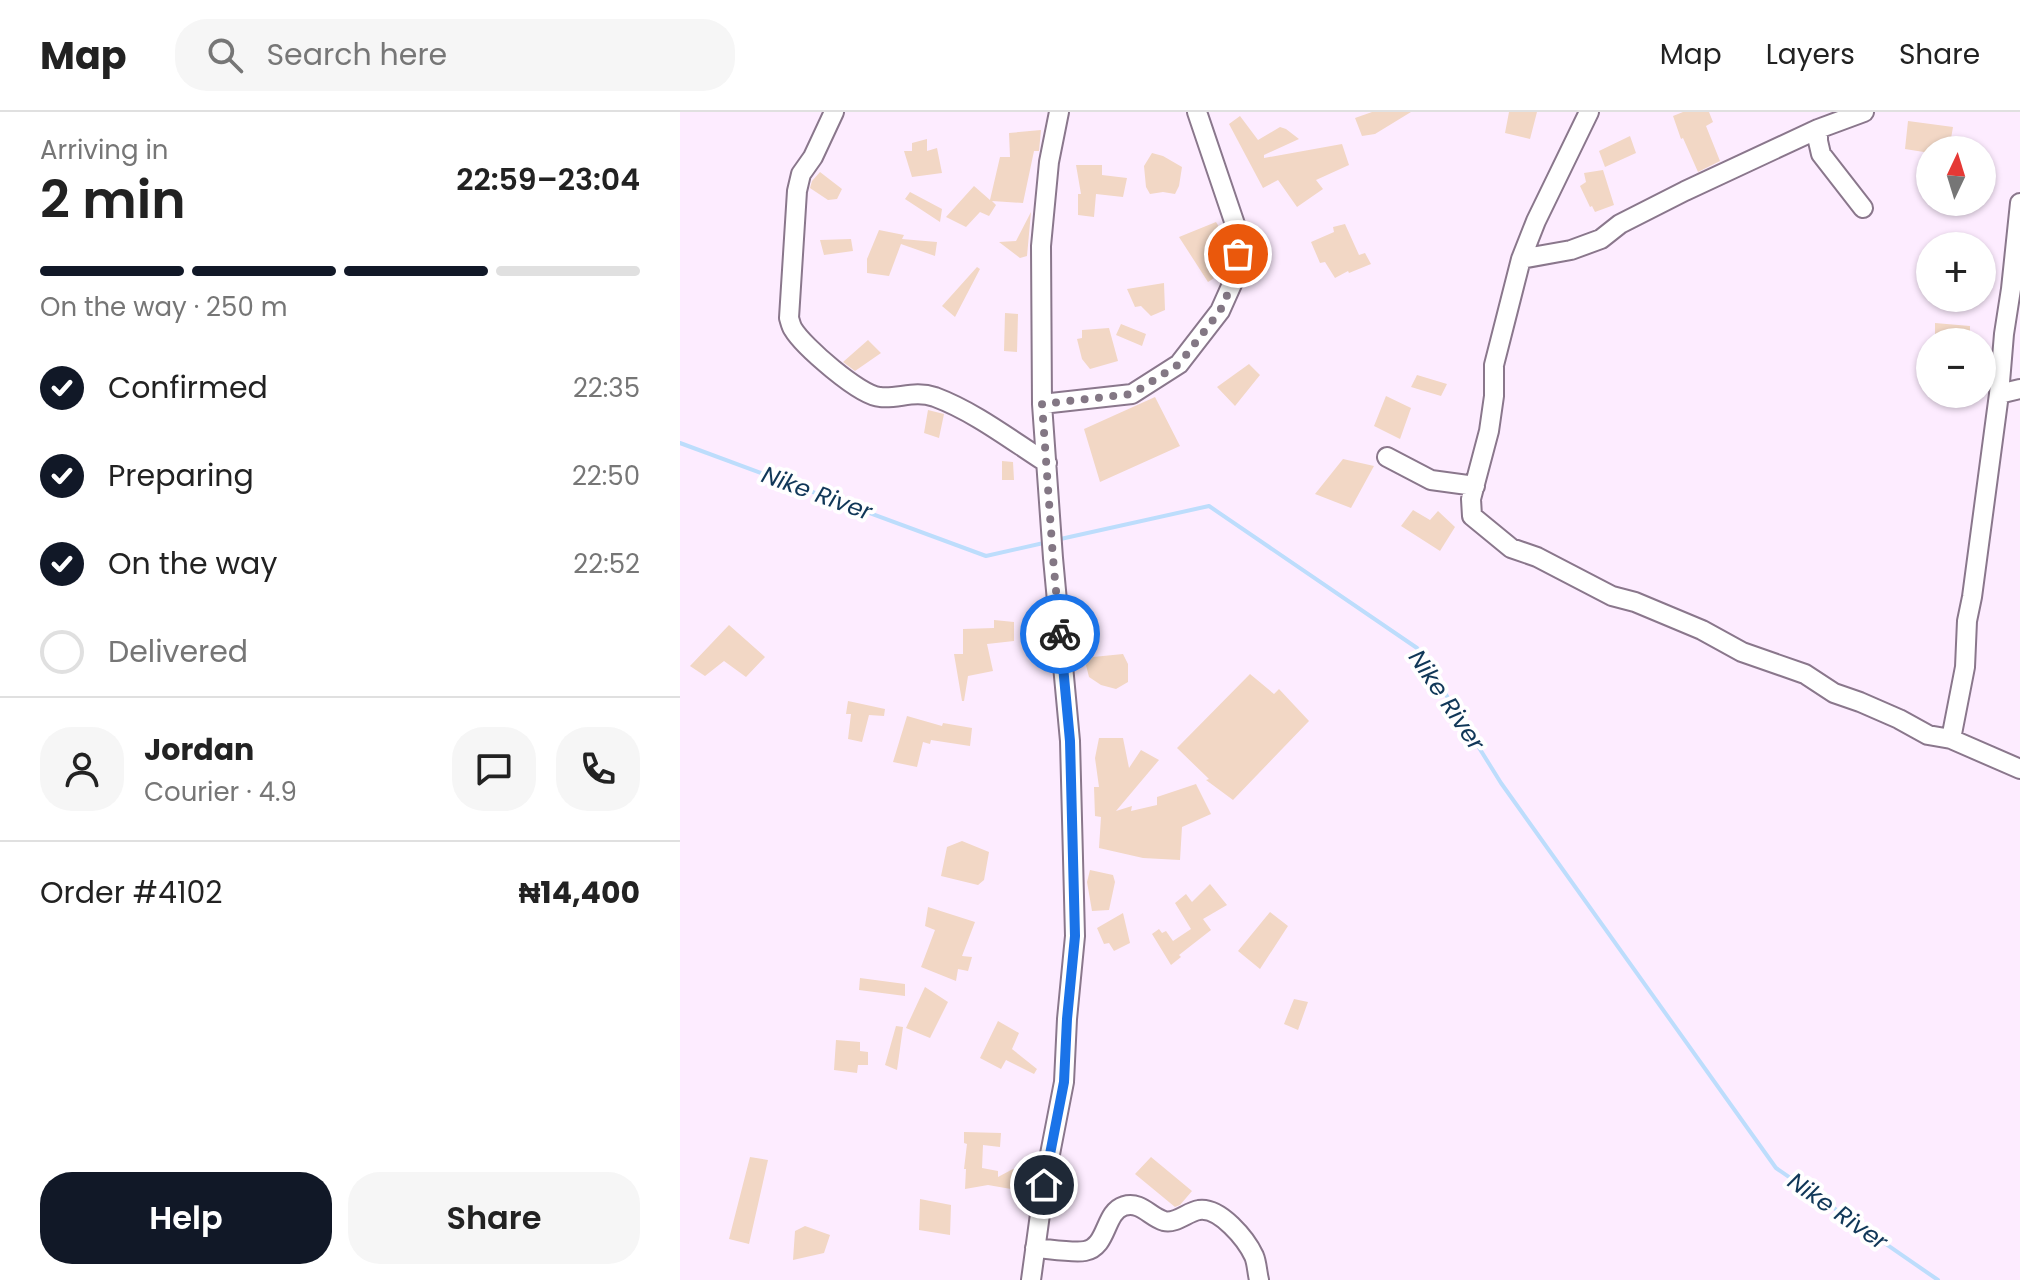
<!DOCTYPE html>
<html lang="en">
<head>
<meta charset="utf-8">
<style>
  :root { --surface:#fff; --page:#f6f6f6; --text:#222; --muted:#767676; --line:#e0e0e0; --accent:#111827 }
  body { margin:0; font-family:Poppins,sans-serif; background:var(--page); color:var(--text); height:100vh; display:flex; flex-direction:column; font-size:30px; white-space:nowrap }
  * { box-sizing:border-box; margin:0 }
  p { font-size:26px; color:var(--muted) }
  .icon { flex:none; width:44px; height:44px; fill:none; stroke:currentColor; stroke-width:2; stroke-linecap:round; stroke-linejoin:round }
  .map { position:relative; flex:1; overflow:hidden }
  .sheet { display:flex; flex-direction:column; background:var(--surface); width:680px }
  .sheet>* { flex:none }
  .needle { width:52px; rotate:4deg }
  .fabs { position:absolute; left:1236px; top:24px; display:grid; gap:16px }
  .fabs a { display:grid; place-items:center; width:80px; height:80px; border-radius:50%; background:var(--surface); box-shadow:0 2px 6px #0004; font-size:40px }
  .pin { position:absolute; display:grid; place-items:center; width:68px; height:68px; color:#fff; margin:-34px; border:4px solid #fff; border-radius:50%; box-shadow:0 2px 8px #0007 }
  .courier { position:absolute; display:grid; place-items:center; width:80px; height:80px; margin:-40px; border:6px solid #1a73e8; border-radius:50%; background:#fff; color:#222; box-shadow:0 2px 10px #0007 }
  .head em { font-style:normal; font-weight:600 }
  .head div { display:flex; flex-direction:column-reverse }
  .head { display:flex; align-items:center; justify-content:space-between; height:136px; padding:0 40px }
  h1 { font-size:52px; font-weight:600; line-height:60px }
  .bar { display:grid; grid-template-columns:repeat(4,1fr); gap:12px 8px; align-content:center; height:96px; padding:0 40px }
  .bar i { height:10px; border-radius:6px; background:var(--line) }
  .bar .selected { background:var(--accent) }
  .bar p { grid-column:span 4 }
  .line { display:flex; align-items:center; gap:20px; padding:0 40px; border-top:2px solid var(--line) }
  .line div { flex:1 }
  .round { display:grid; place-items:center; flex:none; width:84px; height:84px; border-radius:32px; background:var(--page) }
  ol { padding:0 40px; list-style:none }
  li { display:flex; align-items:center; gap:24px; height:88px }
  li p { margin-inline-start:auto }
  li .icon { padding:8px; border-radius:50%; background:var(--accent); color:#fff; stroke-width:4 }
  li:last-child { color:var(--muted) }
  li i { width:44px; height:44px; border:4px solid var(--line); border-radius:50% }
  .button { display:flex; gap:16px; margin-top:auto; padding:16px 40px }
  .button a { flex:1; height:92px; border-radius:32px; background:var(--accent); color:#fff; font-size:32px; font-weight:600; line-height:92px; text-align:center }
  .button a+a { background:var(--page); color:var(--text) }
  header { display:flex; align-items:center; gap:48px; box-sizing:border-box; height:112px; padding:0 40px; background:var(--surface); border-bottom:2px solid var(--line) }
  header strong { font-size:38px }
  nav { display:flex; gap:44px; margin-inline-start:auto; font-size:28px }
  .search { width:560px; height:72px; background:var(--page); display:flex; align-items:center; gap:20px; box-sizing:border-box; padding:0 28px; border-radius:32px; color:var(--muted); font-size:30px }
  main { display:flex; flex:1; min-height:0 }
  .map>svg:first-child { display:block }
  .lines { fill:none; stroke-linecap:round; stroke-linejoin:round }
  .stream { stroke:#bdddfc; stroke-width:4 }
  .building { fill:#f2d7c5 }
  .minor-casing { stroke:#8a778c; stroke-width:22 }
  .minor { stroke:#fff; stroke-width:18 }
  .done { stroke:#837784; stroke-width:8; stroke-dasharray:0 14.4 }
  .route { stroke:#1a73e8; stroke-width:10 }
  .labels { text-anchor:middle; dominant-baseline:central; stroke-width:8; stroke-linejoin:round; paint-order:stroke }
  .water-label { font-size:24px; font-style:italic; fill:#103758; stroke:#fff }
</style>
</head>
<body>
<header>
<strong>Map</strong>
<div class="search"><svg class="icon" aria-label="search" viewBox="0 0 24 24"><circle cx="10" cy="10" r="6"/><path d="M15 15l6 6"/></svg>Search here</div>
<nav><a>Map</a><a>Layers</a><a>Share</a></nav>
</header>
<main>
<section class="sheet">
<div class="head"><div><h1>2 min</h1><p>Arriving in</p></div><em>22:59–23:04</em></div>
<div class="bar"><i class="selected"></i><i class="selected"></i><i class="selected"></i><i></i><p>On the way · 250 m</p></div>
<ol>
<li><svg class="icon" aria-label="check" viewBox="0 0 24 24"><path d="M5 12l5 5 9-10"/></svg>Confirmed<p>22:35</p></li>
<li><svg class="icon" aria-label="check" viewBox="0 0 24 24"><path d="M5 12l5 5 9-10"/></svg>Preparing<p>22:50</p></li>
<li><svg class="icon" aria-label="check" viewBox="0 0 24 24"><path d="M5 12l5 5 9-10"/></svg>On the way<p>22:52</p></li>
<li><i></i>Delivered</li>
</ol>
<div class="line" style="height:144px"><a class="round"><svg class="icon" aria-label="person" viewBox="0 0 24 24"><circle cx="12" cy="8" r="4"/><path d="M4 21q1-7 8-7t8 7"/></svg></a><div><b>Jordan</b><p>Courier · 4.9</p></div><a class="round"><svg class="icon" aria-label="chat" viewBox="0 0 24 24"><path d="M4 5h16v11H9l-5 4z"/></svg></a><a class="round"><svg class="icon" aria-label="phone" viewBox="0 0 24 24"><path d="M5 4h4l2 5-3 2q2 4 5 5l2-3 5 2v4C11 20 4 13 5 4z"/></svg></a></div>
<div class="line" style="height:104px"><div>Order #4102</div><b>₦14,400</b></div>
<div class="button"><a>Help</a><a>Share</a></div>
</section>
<div class="map">
<svg width="1340" height="1168" viewBox="0 0 1340 1168">
  <rect width="100%" height="100%" fill="#fdecff"/>
  <g class="lines">
    <!-- stream -->
    <path class="stream" d="M0,331L306,444L368,430
      M376,428L529,394L737,536L821,671L1096,1056L1258,1168"/>
  </g>
  <!-- building -->
  <path class="building" d="M692,0H731L695,22L682,24L675,6Z
    M829,0H857L850,27L825,21Z
    M1003,0H1029L1033,10L1026,14L1040,49L1018,60L1003,26L1001,27L993,4Z
    M560,4L578,28L600,15L606,17L619,27L584,43V46L662,32L669,53L636,68L643,77L617,95L598,68L583,76L549,12Z
    M1228,9L1273,15L1269,38H1250V41L1225,37Z
    M361,18L359,39H354L343,91L312,89L316,93L309,104L300,100L286,115L266,105L294,74L310,88L320,45H330L329,21Z
    M950,24L956,41L925,55L919,39Z
    M247,27V39L257,36L262,61L232,65L224,39H232V31Z
    M472,41L483,44L502,55L499,74L495,82L483,80L470,82L466,75L464,54Z
    M396,53H422V63L447,66L443,85L416,82L414,105L398,103V82H401Z
    M923,58L934,93L915,100L912,94L910,95L900,74L906,70L904,61Z
    M140,60L162,77L157,87L148,88L130,76L132,69Z
    M230,80L262,97L260,110L225,87Z
    M351,100L347,144L340,146L319,130L336,129Z
    M536,110L546,126L530,136L545,159L528,170L499,125Z
    M665,112L679,143L685,141L691,152L669,161L668,159L655,166L645,150L640,151L631,130L654,120L653,115Z
    M199,118L224,123L222,127L257,130L255,144L221,132L209,164L187,161V147Z
    M171,127L173,139L144,143L140,128Z
    M297,155L300,157L275,205L262,194Z
    M484,171L485,198L471,204L461,194L455,195L447,177Z
    M325,201L338,202L337,240L324,239Z
    M1255,211L1290,214V230H1255Z
    M441,212L466,222L462,234L436,223Z
    M429,216L438,249L410,257L402,247L397,227L402,226V218Z
    M188,228L201,241L175,259L163,250Z
    M569,252L580,263L555,294L537,275Z
    M737,263L767,272L761,284L731,275Z
    M706,284L731,296L720,327L694,314Z
    M475,285L500,334L420,370L404,317Z
    M248,298L264,302L259,326L244,321Z
    M663,347L694,354L671,396L635,382Z
    M322,349L333,350L334,368H322Z
    M733,398L750,408L758,399L775,415L760,439L721,414Z
    M314,508L334,510V529L307,532L313,559L288,564L284,589H282L274,542H283V517L314,516Z
    M49,513L85,545L66,565L44,549L25,564L10,554Z
    M443,542L448,552V570L436,577L421,573L409,565L406,553L413,545Z
    M570,562L594,582L599,577L629,609L553,688L526,668L529,667L497,636Z
    M168,589L205,597L204,604L189,603L182,630L168,627L171,602H166Z
    M227,604L262,614L263,611L292,616L290,634L251,628L250,632L243,630L237,655L213,650Z
    M419,626H443L449,656L461,638L479,648L436,699L452,694L451,699L477,693V685L516,672L531,702L502,715L500,748L463,746L419,736L421,705L415,704L414,675H419L415,646Z
    M282,729L309,740L304,768L298,773L261,764L267,735Z
    M410,758L433,763L435,770L429,798L412,799L407,770Z
    M530,772L547,793L523,807L531,818L499,843L501,845L491,853L472,822L479,817L482,821L486,819L493,829L511,817L495,791L506,782L512,790Z
    M248,795L295,810L282,844L292,845L288,859L278,857L276,869L241,855L255,818L245,814Z
    M590,800L608,814L580,857L558,839Z
    M443,801L450,831L434,839L429,831L424,832L417,816Z
    M180,866L225,872V884L179,878Z
    M245,875L268,890L250,926L226,916Z
    M614,887L628,890L618,918L604,912Z
    M318,909L339,921L332,937L357,957L354,962L326,948L321,957L300,946Z
    M216,914L223,915L217,958L205,953Z
    M156,928L180,930V939L188,940V953H178L177,961L154,958Z
    M284,1020L321,1021L320,1035L303,1033L302,1056L318,1059V1065L333,1057L345,1058L346,1076L331,1077L308,1073L285,1077L286,1057H284L287,1032L284,1031Z
    M70,1045L88,1048L69,1132L49,1127Z
    M471,1045L512,1079L500,1093L495,1095L455,1062Z
    M240,1087L271,1093L270,1123L239,1118Z
    M125,1114L150,1123L144,1141L113,1148L115,1119Z"/>
  <g class="lines">
    <!-- minor casing -->
    <g class="minor-casing">
      <path id="minor" d="M154,0L133,45L121,62L117,79L109,206C110,209 111,214 113,217C123,234 180,284 200,285C219,287 234,278 255,285C295,300 331,328 367,351
        M909,0L856,109L841,147L814,253V284L809,319L791,387L792,404L831,436L857,445L932,484L955,490L1022,518L1062,540L1125,562L1154,581L1180,590L1219,607L1248,623L1271,627L1340,657
        M1138,17V29L1141,42L1183,96
        M841,147L891,138L921,127L940,112L1005,79L1138,17L1184,0
        M1319,282L1340,277
        M362,292L452,282L499,252L540,199L557,161L559,124L517,0
        M707,345L751,368L795,374
        M1271,627L1285,555L1287,509L1292,485L1319,282L1324,222L1331,177L1340,91
        M355,1136C369,1137 393,1141 405,1139C428,1135 424,1100 444,1094C461,1089 470,1105 484,1109C496,1112 507,1100 519,1098C540,1095 566,1127 574,1144C577,1151 577,1160 579,1168
        M351,1168L364,1073L384,970L387,907L395,824L390,629L373,446L362,292L361,134L369,50L379,0"/>
    </g>
    <!-- minor -->
    <use href="#minor" class="minor"/>
  </g>
  <g class="lines">
    <!-- done -->
    <path class="done" d="M380,522L373,446L362,292L452,282L499,252L540,199L557,161L558,142"/>
    <!-- route -->
    <path class="route" d="M364,1073L384,970L387,907L395,824L390,629L380,522"/>
  </g>
  <g class="labels">
    <!-- water labels -->
    <g class="water-label">
      <text transform="translate(137 381) rotate(20)">Nike River</text>
      <text transform="translate(767 588) rotate(56)">Nike River</text>
      <text transform="translate(1158 1099) rotate(35)">Nike River</text>
    </g>
  </g>
</svg>
<div class="fabs">
<a><svg class="needle" viewBox="-14 -14 28 28"><path d="M0-13l5 13h-10z" fill="#e53935"/><path d="M0 13l5-13h-10z" fill="#767676"/></svg></a>
<a>+</a>
<a>−</a>
</div>
<div class="pin" style="left:558px;top:142px;background:#ea580c"><svg class="icon" aria-label="bag" viewBox="0 0 24 24"><path d="M5 8h14l-1 12H6zM9 8a3 3 0 0 1 6 0"/></svg></div>
<div class="pin" style="left:364px;top:1073px;background:#1f2937"><svg class="icon" aria-label="home" viewBox="0 0 24 24"><path d="M3 11l9-7 9 7M6 9v11h12V9"/></svg></div>
<div class="courier" style="left:380px;top:522px"><svg class="icon" aria-label="bike" viewBox="0 0 24 24"><circle cx="6" cy="16" r="4"/><circle cx="18" cy="16" r="4"/><path d="M6 16l4-8h5l3 8M10 8l3 8H6M13 5h3"/></svg></div>
</div>
</main>
</body>
</html>
